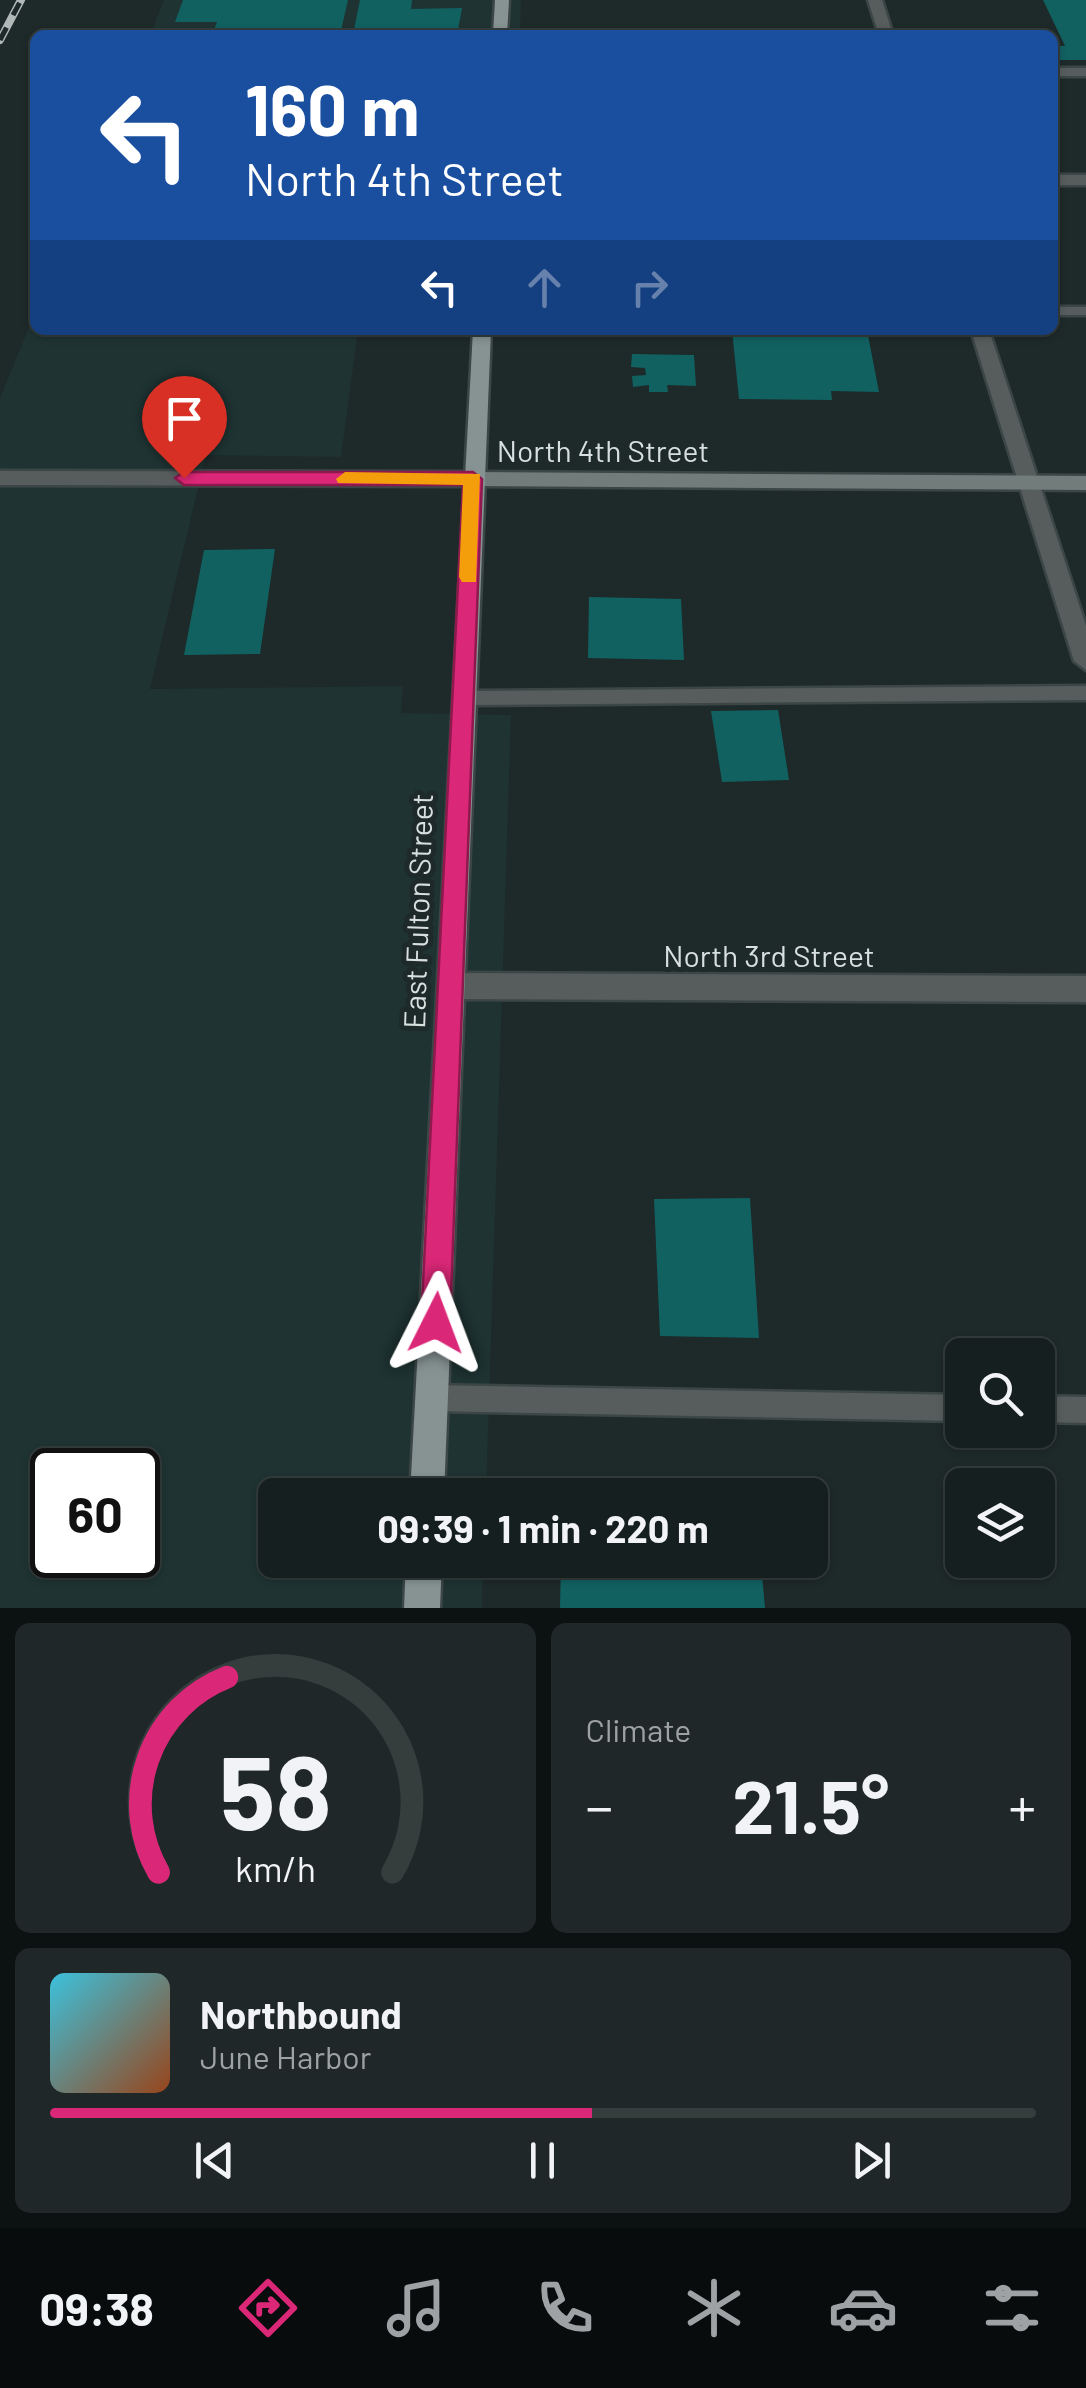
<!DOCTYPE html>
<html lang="en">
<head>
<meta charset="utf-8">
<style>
	body { margin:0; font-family:Barlow,sans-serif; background:#1f2728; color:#f1f3f6; height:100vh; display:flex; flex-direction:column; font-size:38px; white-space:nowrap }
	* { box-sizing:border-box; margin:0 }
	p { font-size:32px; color:#9ea2a4 }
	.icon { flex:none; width:55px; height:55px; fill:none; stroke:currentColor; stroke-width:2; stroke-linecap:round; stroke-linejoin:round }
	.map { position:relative; height:1608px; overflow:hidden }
	.panel { display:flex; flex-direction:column; gap:15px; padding:15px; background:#0c1111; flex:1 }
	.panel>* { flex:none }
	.hud { position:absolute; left:30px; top:30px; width:1028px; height:305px; border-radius:15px; box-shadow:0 2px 8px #0004,0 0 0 2px #353d3d; background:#1a4fa0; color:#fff; overflow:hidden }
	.controls { position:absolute; left:945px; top:1338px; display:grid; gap:20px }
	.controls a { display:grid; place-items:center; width:110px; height:110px; border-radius:15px; background:#161f1f; box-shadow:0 2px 8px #0004,0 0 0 2px #353d3d; font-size:50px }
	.speed { position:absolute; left:30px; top:1448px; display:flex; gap:20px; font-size:50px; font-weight:700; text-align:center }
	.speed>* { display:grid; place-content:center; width:130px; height:130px; border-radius:50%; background:#161f1f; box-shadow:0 2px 8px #0004,0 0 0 2px #353d3d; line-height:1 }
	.speed .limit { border:5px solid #111; border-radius:15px; background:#fff; color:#111 }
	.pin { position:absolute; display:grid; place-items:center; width:85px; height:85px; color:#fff; margin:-102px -42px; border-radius:50% 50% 50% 0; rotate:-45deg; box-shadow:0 0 10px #0007 }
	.pin .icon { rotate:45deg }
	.me { position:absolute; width:110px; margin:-55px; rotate:3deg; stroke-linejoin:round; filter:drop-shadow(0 0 8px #0008) }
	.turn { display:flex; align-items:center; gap:35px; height:210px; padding:0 50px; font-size:45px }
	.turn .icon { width:130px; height:130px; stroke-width:2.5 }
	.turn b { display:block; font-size:70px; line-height:85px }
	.lanes { display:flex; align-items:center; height:95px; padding:0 50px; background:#0003; justify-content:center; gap:50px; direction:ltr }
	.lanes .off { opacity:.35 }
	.big { font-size:75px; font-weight:700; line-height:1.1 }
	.panel .widget { flex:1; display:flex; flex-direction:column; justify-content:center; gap:15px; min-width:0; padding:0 35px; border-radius:15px; background:#1f2728 }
	.panel .dial { align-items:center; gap:0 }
	.dial svg { height:260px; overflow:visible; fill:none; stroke:#353d3d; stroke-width:7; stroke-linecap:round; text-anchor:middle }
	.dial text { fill:#f1f3f6; stroke:none }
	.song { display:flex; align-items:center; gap:30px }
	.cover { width:120px; height:120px; border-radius:15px; background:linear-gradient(135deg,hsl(190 70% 55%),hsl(20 70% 35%)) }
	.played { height:10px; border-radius:5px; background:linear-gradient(90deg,#db2777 55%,#353d3d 55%) }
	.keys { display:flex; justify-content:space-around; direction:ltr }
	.heat { display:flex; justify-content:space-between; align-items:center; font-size:55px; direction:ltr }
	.panel .tiles { flex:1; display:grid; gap:15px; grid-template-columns:1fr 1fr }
	.widget:last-child { grid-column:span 2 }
	.trip { position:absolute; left:258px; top:1478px; width:570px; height:100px; border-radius:15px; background:#161f1f; box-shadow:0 2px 8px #0004,0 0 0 2px #353d3d; font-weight:700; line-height:100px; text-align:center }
	.tab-bar { display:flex; height:160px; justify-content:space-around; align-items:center; background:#090c0c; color:#9ea2a4 }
	.tab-bar .icon { width:70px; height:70px }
	.tab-bar .selected { color:#db2777 }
	.tab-bar b { font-size:45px; color:#f1f3f6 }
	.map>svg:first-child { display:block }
	.built { fill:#1e3332; fill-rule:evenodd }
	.building { fill:#116161 }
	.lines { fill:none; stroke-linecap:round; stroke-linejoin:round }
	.lane-casing { stroke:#3c4646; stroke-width:5 }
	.street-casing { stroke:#3c4646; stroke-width:5 }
	.secondary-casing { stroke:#3c4646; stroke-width:5 }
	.primary-casing { stroke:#3c4646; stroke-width:5 }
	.lane { fill:#575d5d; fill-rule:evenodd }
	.street { fill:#575d5d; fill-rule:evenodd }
	.secondary { fill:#727c7b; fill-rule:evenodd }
	.primary { fill:#879393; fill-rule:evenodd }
	.rail-casing { stroke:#b0b8b8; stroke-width:8 }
	.rail { stroke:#1e2929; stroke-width:5; stroke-dasharray:14; stroke-linecap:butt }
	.route { fill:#db2777; stroke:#8e194d; stroke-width:2.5 }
	.slow { fill:#f59e0b }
	.labels { text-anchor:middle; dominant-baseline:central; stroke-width:10; stroke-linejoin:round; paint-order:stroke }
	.street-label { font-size:30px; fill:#d8dfdf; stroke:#1e2929 }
</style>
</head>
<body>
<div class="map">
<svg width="1086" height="1608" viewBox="0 0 1086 1608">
	<rect width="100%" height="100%" fill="#1e2929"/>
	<g class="built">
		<path d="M164,0h357l-1,35h-370z"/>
		<path d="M35,313v17h323l-17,127 -135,-2 -56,234 253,-3 -2,27 110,2 -25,780h-211v65h208l-1,48h-482v-1210zM52,1470h86v85h-86z"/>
	</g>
	<g class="building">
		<path d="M183,0h165l-8,35h-128l5,-13h-42z"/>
		<path d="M360,0h52l-1,9 51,-1 -5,27h-104z"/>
		<path d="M1043,0h43v60h-34v-14h13z"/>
		<path d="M732,330h135l12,62 -48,-1 1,9 -93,-1z"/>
		<path d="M632,354l62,1 2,31 -29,-1 1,7h-19v-7l-16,2 -1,-11 14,-1 -1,-7 -14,-1z"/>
		<path d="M275,549l-15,105 -76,1 20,-105z"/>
		<path d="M589,597l92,2 3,61 -96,-2z"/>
		<path d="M778,710l11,70 -67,2 -11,-71z"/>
		<path d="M750,1198l9,140 -99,-2 -6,-137z"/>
		<path d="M561,1561l200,2 4,45h-205z"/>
	</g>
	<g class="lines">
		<defs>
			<g id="lane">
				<rect x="1052" y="68" width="34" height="8"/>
				<rect x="1052" y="307" width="34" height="8"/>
				<path d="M1086,686v14l-622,5 -9,-7 9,-7z"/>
				<path d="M432,1385l530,10v26l-530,-10 -9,-4 -4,-9 4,-9z"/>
				<path d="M1038,1396l48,1v26l-48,-1z"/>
			</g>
			<g id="street">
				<path d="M868,0h14l11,35h-14z"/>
				<rect x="1052" y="175" width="34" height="10"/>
				<path d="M971,330h18l97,296v44l-12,-9z"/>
				<path d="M0,471l473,1 10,7 -10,7 -473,-1z"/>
				<path d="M452,973l634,3v26l-634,-3 -10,-4 -4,-9 4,-9z"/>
			</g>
			<path id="secondary" d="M473,472l613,4v14l-613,-4 -10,-7z"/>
			<g id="primary">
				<path d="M495,0h14l-2,35h-14z"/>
				<path d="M473,330h18l-47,1165h-34z"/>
				<path d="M406,1560h36l-2,48h-36z"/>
			</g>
		</defs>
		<use href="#lane" class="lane-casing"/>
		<use href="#street" class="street-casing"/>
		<use href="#secondary" class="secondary-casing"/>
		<use href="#primary" class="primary-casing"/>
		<use href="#lane" class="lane"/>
		<use href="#street" class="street"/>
		<use href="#secondary" class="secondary"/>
		<use href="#primary" class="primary"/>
		<defs>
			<path id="rail" d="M0,40l21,-40"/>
		</defs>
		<use href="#rail" class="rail-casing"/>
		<use href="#rail" class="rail"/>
	</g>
	<path class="route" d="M184,472h289l9,7 -32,844 -4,10 -10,5 -11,-5 -4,-10 42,-838h-279l-9,-7z"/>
	<path class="slow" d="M345,472l135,2 -4,108h-14l-3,-5 4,-92 -125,-2 -2,-4z"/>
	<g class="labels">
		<g class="street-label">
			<text x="603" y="450">North 4th Street</text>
			<text transform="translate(417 911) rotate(-88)">East Fulton Street</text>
			<text x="769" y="955">North 3rd Street</text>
		</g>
	</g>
</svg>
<div class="controls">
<a><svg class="icon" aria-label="search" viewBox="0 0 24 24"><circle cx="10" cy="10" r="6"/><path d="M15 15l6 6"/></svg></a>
<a><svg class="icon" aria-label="layers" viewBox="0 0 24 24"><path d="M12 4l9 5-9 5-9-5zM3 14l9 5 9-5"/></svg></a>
</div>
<div class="speed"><div class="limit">60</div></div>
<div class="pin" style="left:184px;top:478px;background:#d93025"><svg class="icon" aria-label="arrive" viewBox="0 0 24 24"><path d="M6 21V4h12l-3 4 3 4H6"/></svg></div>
<svg class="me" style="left:436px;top:1323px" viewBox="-20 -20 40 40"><path d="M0-17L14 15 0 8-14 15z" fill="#db2777" stroke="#fff" stroke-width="4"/></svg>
<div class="trip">09:39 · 1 min · 220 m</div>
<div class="hud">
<div class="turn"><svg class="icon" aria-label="left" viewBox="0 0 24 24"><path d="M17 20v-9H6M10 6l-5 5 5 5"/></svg><div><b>160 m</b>North 4th Street</div></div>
<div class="lanes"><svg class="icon" aria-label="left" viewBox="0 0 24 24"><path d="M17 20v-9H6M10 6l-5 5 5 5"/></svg><svg class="icon off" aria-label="ahead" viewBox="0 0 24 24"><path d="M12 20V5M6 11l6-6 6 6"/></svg><svg class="icon off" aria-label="right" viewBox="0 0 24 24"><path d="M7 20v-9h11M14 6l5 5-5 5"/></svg></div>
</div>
</div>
<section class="panel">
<div class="tiles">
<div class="widget dial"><svg viewBox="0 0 100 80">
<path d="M14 69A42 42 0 1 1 86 69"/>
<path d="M14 69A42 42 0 0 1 35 9" stroke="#db2777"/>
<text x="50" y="56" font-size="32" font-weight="700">58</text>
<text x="50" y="72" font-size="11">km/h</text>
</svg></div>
<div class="widget"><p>Climate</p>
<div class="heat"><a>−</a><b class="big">21.5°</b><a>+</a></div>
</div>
<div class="widget">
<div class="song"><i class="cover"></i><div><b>Northbound</b><p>June Harbor</p></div></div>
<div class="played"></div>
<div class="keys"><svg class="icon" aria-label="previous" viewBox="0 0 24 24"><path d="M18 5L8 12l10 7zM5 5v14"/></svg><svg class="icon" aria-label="pause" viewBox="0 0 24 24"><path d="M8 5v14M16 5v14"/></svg><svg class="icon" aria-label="next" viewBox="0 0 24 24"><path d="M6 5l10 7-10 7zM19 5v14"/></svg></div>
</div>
</div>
</section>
<nav class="tab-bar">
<b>09:38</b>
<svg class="icon selected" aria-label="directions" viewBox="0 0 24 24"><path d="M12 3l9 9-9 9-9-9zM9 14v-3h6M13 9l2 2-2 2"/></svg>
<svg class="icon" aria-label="music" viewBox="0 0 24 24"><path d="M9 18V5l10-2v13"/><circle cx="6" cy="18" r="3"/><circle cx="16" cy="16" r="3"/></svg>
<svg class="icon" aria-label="phone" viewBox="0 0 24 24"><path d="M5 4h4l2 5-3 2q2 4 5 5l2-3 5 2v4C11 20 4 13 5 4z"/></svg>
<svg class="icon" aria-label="climate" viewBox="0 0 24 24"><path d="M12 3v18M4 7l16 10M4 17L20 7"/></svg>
<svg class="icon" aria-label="car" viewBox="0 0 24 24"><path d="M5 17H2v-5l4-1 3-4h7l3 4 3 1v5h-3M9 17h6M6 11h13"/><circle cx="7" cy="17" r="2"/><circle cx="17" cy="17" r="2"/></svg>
<svg class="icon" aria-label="filters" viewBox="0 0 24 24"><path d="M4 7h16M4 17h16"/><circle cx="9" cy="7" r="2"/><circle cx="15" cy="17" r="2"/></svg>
</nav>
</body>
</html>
